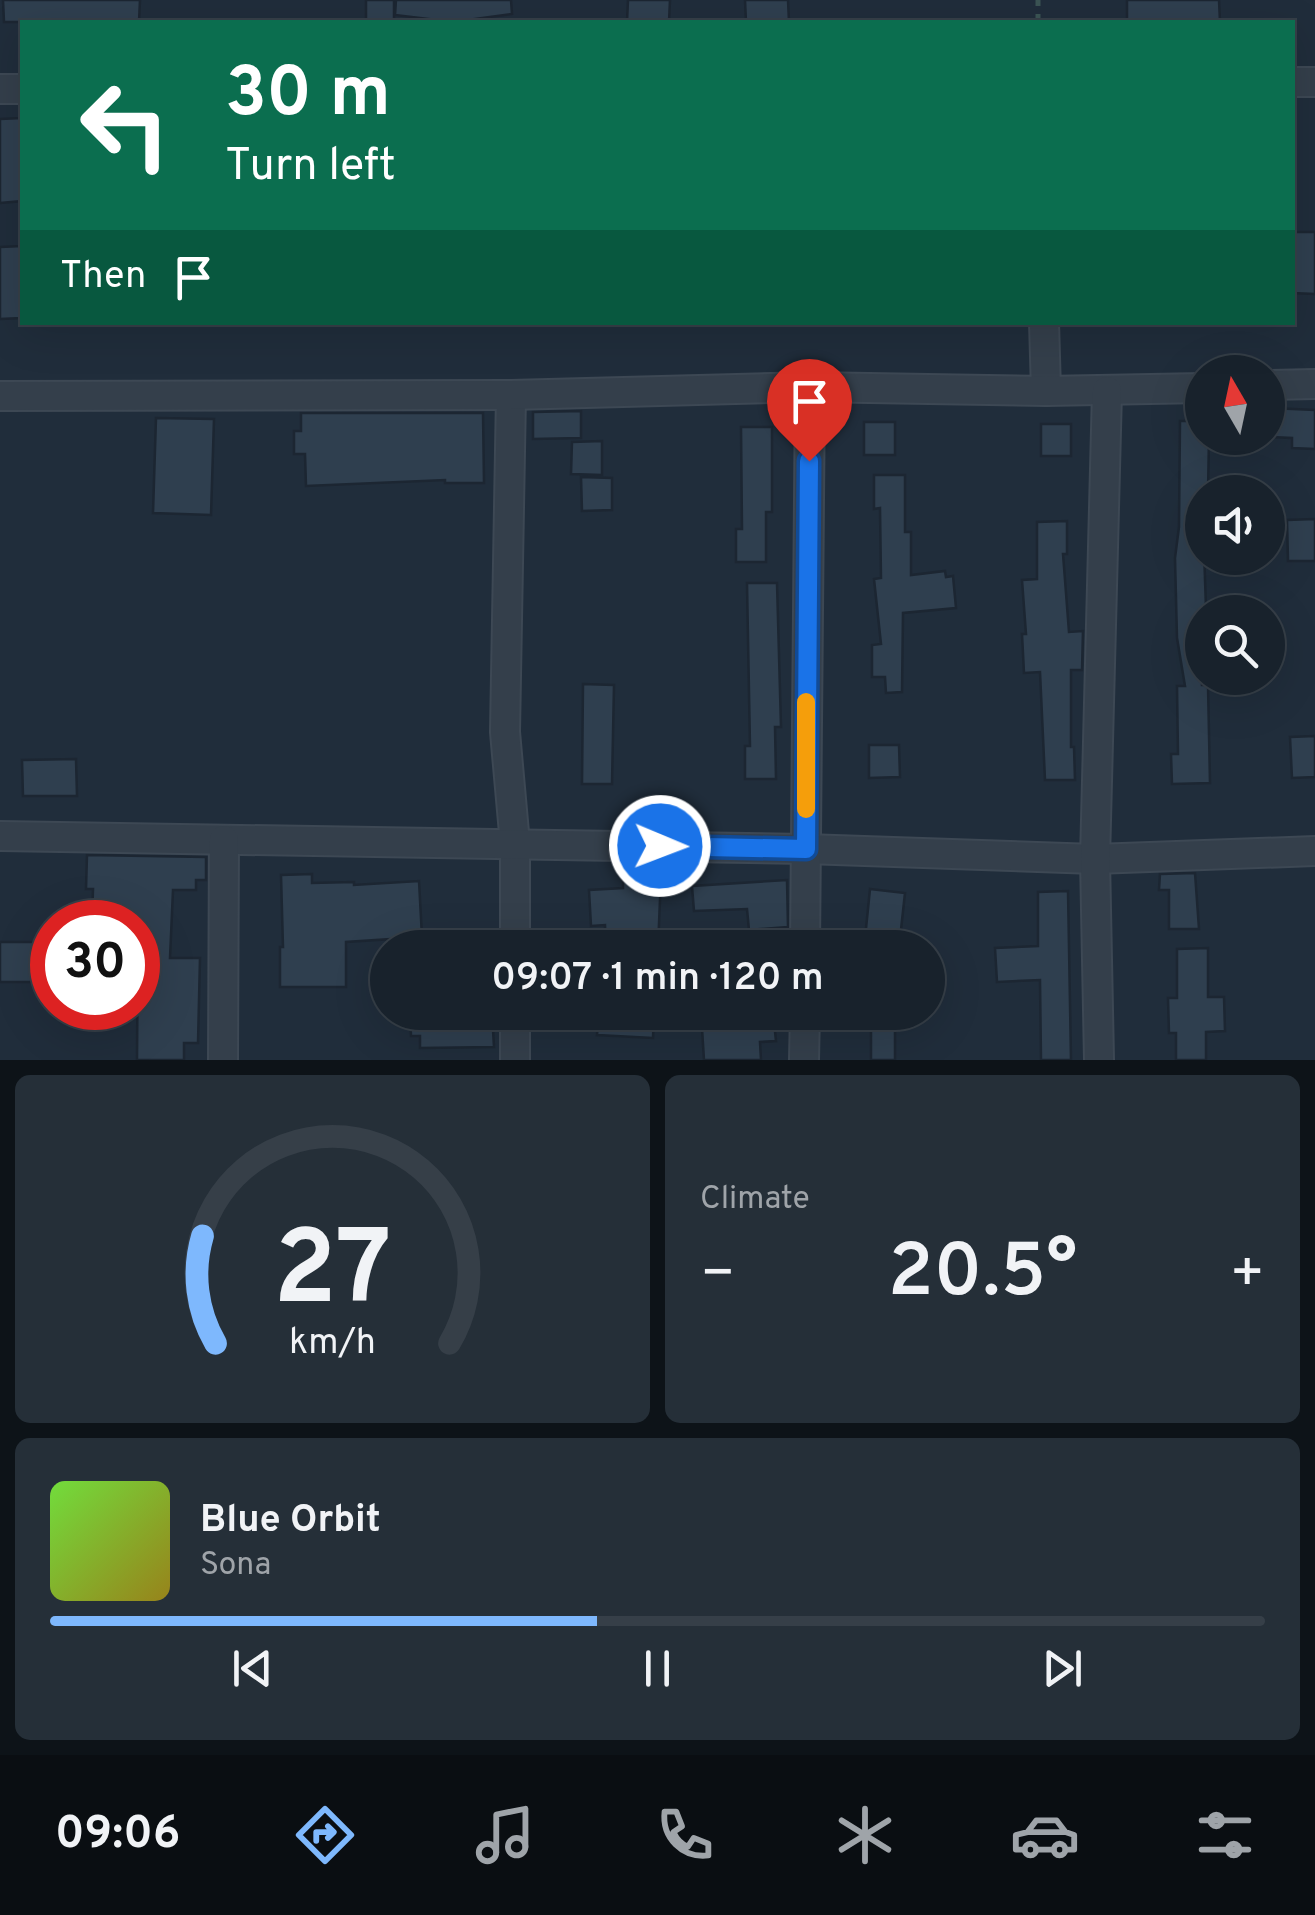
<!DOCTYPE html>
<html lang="en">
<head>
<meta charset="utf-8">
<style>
	body { margin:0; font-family:Overpass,sans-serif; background:#252f38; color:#f1f3f6; height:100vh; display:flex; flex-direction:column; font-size:38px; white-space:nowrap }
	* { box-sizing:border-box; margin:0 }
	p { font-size:32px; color:#9fa4a9 }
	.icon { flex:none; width:55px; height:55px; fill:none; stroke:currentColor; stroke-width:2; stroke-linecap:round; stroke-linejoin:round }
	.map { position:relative; height:1060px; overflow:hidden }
	.side { display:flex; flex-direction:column; gap:15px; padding:15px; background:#0d1318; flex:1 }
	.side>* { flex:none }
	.banner { position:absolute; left:20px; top:20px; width:1275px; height:305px; border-radius:0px; box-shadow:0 10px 40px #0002,0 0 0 2px #363f48; background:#0b6e4f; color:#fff; overflow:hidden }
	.needle { width:65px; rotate:351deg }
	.buttons { position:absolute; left:1185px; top:355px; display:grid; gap:20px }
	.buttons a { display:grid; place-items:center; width:100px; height:100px; border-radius:50%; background:#18222c; box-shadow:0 10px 40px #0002,0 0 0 2px #363f48; font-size:50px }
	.speed { position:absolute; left:30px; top:900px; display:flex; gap:20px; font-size:50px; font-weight:700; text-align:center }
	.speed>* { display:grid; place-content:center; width:130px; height:130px; border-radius:50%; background:#18222c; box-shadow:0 10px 40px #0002,0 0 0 2px #363f48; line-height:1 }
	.speed .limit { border:15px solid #d22; background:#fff; color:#111 }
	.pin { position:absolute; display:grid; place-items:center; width:85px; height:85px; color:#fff; margin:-102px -42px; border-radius:50% 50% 50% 0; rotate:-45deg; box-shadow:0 0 10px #0007 }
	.pin .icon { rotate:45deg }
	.me { position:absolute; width:110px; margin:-55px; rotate:91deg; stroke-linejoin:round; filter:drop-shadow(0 0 8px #0008) }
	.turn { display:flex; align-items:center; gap:35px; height:210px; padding:0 40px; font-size:45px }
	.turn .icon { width:130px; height:130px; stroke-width:2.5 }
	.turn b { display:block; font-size:70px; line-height:85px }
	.then { display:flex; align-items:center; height:95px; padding:0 40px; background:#0003; gap:20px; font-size:38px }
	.big { font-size:75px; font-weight:600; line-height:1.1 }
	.side .widget { flex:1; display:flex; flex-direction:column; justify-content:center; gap:15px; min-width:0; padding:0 35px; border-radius:15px; background:#252f38 }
	.side .dial { align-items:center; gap:0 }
	.dial svg { height:260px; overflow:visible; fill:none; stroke:#363f48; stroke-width:7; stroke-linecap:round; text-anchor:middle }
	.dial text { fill:#f1f3f6; stroke:none }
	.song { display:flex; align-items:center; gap:30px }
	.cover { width:120px; height:120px; border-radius:15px; background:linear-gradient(135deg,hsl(100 70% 55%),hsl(50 70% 35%)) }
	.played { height:10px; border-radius:5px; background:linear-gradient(90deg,#7eb8fd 45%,#363f48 45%) }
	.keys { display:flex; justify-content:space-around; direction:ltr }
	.heat { display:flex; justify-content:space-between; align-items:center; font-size:55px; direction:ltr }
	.side .tiles { flex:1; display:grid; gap:15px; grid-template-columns:1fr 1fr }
	.widget:last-child { grid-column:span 2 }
	.trip { position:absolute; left:370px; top:930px; width:575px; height:100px; border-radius:50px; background:#18222c; box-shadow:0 10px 40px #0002,0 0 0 2px #363f48; font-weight:600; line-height:100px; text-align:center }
	.dock { display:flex; height:160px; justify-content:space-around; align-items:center; background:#0a0e12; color:#9fa4a9 }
	.dock .icon { width:70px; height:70px }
	.dock .selected { color:#7eb8fd }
	.dock b { font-size:45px; color:#f1f3f6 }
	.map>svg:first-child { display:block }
	.building { fill:#2f3f4f; stroke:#1c2632; stroke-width:2.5 }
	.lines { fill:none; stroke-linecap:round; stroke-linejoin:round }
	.minor-casing { stroke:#3d4854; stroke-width:32 }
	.path { stroke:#3b5454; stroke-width:5; stroke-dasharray:8 8; stroke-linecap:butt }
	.minor { stroke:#343f4b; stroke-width:28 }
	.route-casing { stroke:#114b97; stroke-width:25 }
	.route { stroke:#1a73e8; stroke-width:18 }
	.slow { stroke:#f59e0b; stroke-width:18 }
</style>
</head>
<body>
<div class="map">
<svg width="1315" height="1060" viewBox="0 0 1315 1060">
	<rect width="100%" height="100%" fill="#202d3b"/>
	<g class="building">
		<path d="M3,0h137l-1,22h-135z"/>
		<rect x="366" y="0" width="28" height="22"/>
		<path d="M396,0h115l1,14 -59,8 -58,-7z"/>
		<path d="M628,0h42l-1,22h-42z"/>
		<path d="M745,0h43l1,22h-43z"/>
		<path d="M1127,0h92l1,22h-93z"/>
		<path d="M22,118v83l-22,2v-84z"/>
		<path d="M1292,232h23v62l-23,-1z"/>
		<path d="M22,246v72l-22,1v-72z"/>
		<path d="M1268,408l47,2v39l-23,-1v-10l-24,-1z"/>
		<path d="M581,411v27l-48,1v-27z"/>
		<path d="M301,413h182l1,70h-39v-3l-139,6 -1,-32h-11v-23h7z"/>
		<path d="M156,418l58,1 -3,96 -58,-2z"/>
		<path d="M1180,421h22v17h7l-1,54h-6l4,116 -4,1v76h6l2,98 -38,1 -1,-30h7l-1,-68h8l-8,-48 -2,-80 4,-31z"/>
		<rect x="864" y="422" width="31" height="33"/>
		<rect x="1041" y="424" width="30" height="32"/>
		<path d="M741,427h31v85h-6v50h-30v-33h6z"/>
		<path d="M602,441v34l-31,-1 1,-32z"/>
		<path d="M874,475h31v57h6v43l34,-4 1,6 7,-1 3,32 -53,5 -1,79 -16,1 -1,-16h-13v-32l9,-1 -7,-65 7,-1 -1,-70 -6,1z"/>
		<path d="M581,477l31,1v32l-30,1z"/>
		<path d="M1315,519v42h-27l-1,-41z"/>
		<path d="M1067,521v33h-4l6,78 14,-1 -1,39h-11v77h3l1,33h-30l-5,-108 -16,1 -2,-39h4l-4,-54 15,-1v-57z"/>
		<path d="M747,583h30l4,144h-6l1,52h-31v-33h5z"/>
		<path d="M583,684l31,1 -2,99h-30z"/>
		<path d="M1315,736v41l-23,1 -2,-41z"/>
		<path d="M869,745h30l1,32 -31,1z"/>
		<path d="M76,759l1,37h-54l-1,-36z"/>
		<path d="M87,855l119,2v23h-10v10h-23l-3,68h30l-2,85h-14v17h-47l1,-138h-46l1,-33h-7z"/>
		<path d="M1195,873l4,56h-30v-39h-10l1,-16z"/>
		<path d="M312,874v9l42,-1v3l65,-4 3,56 -76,5v45h-66v-40h3l-2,-72z"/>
		<path d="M661,875l-3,73h-52l-1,-23 -14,1 -2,-36 34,-2v-11z"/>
		<path d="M787,880l1,47 -39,3 -2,-21 -53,2 -2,-25z"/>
		<path d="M870,889l35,4 -6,55h-35z"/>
		<path d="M1068,891l3,169h-30l-1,-80 -43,2 -2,-34 43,-2v-54z"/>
		<rect x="0" y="942" width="44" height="40"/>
		<path d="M1208,948v49h16l1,34 -19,1v28h-30v-27h-7l-1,-35h9v-49z"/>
		<path d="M410,1012h82l2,35 -74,1v-12h-9z"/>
		<path d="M599,1012h55l-1,26 -56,-3z"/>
		<path d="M701,1012h72l3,29 -16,1 1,18h-57z"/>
		<rect x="871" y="1012" width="24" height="48"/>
	</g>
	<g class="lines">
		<defs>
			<g id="minor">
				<path d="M1292,82h23"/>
				<path d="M0,89h22"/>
				<path d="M1044,322l2,69"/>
				<path d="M1268,385l47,-1"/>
				<path d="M511,395l-6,337 10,112v104"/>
				<path d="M0,396l511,-1 299,-8 236,4 156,-3"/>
				<path d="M0,836l806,13 289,10 220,-8"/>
				<path d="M805,948l5,-561"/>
				<path d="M515,1012v48"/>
				<path d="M223,1060l1,-220"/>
				<path d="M804,1060l1,-48"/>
				<path d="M1099,1060l-4,-201 12,-468"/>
			</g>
		</defs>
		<use href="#minor" class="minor-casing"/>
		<path class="path" d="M1038,22v-22"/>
		<use href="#minor" class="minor"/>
	</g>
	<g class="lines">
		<defs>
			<path id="route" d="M660,846l146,3 3,-388"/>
		</defs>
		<use href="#route" class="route-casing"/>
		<use href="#route" class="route"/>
		<path class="slow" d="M806,702v107"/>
	</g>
</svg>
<div class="buttons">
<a><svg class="needle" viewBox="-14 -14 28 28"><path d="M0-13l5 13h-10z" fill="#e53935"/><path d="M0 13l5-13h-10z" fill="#9fa4a9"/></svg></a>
<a><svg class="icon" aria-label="sound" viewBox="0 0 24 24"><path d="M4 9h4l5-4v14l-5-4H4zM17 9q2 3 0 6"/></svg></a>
<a><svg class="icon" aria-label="search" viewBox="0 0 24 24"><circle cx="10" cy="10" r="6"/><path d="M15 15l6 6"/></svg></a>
</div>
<div class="speed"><div class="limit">30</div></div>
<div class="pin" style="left:809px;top:461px;background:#d93025"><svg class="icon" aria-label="arrive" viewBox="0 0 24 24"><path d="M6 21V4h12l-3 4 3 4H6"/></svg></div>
<svg class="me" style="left:660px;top:846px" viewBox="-20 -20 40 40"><circle r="17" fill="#1a73e8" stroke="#fff" stroke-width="3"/><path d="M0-11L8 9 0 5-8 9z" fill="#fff"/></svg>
<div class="trip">09:07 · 1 min · 120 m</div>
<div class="banner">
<div class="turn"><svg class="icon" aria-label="left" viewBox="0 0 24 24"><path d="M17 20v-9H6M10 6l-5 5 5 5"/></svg><div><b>30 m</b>Turn left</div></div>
<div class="then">Then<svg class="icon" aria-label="arrive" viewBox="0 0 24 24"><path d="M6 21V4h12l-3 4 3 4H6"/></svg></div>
</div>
</div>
<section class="side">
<div class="tiles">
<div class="widget dial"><svg viewBox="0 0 100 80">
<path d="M14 69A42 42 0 1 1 86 69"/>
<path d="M14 69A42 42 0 0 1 10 36" stroke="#7eb8fd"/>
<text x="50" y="56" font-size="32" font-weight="700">27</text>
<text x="50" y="72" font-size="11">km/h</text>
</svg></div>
<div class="widget"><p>Climate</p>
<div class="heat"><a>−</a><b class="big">20.5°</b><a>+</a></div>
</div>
<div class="widget">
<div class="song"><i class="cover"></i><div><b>Blue Orbit</b><p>Sona</p></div></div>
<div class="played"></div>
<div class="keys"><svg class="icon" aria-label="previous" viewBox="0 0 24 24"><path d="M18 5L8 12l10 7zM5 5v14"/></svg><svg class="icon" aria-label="pause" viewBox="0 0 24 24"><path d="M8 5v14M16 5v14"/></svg><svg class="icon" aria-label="next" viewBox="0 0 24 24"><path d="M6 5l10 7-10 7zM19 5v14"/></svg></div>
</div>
</div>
</section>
<nav class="dock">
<b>09:06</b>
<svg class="icon selected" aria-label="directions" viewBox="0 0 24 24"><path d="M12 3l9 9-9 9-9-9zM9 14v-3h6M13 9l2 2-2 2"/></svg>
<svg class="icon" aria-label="music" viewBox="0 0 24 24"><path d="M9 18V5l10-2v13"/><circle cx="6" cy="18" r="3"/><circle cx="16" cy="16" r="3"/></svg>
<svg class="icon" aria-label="phone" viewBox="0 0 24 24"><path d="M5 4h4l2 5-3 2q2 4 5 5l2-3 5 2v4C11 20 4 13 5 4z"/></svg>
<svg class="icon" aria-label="climate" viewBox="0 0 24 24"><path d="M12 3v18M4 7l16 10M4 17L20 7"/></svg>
<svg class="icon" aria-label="car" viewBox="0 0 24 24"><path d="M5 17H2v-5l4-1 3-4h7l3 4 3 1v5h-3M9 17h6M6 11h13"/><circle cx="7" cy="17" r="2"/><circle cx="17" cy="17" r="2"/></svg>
<svg class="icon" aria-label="filters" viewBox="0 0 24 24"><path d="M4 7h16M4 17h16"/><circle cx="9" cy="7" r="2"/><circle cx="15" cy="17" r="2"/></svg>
</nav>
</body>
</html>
